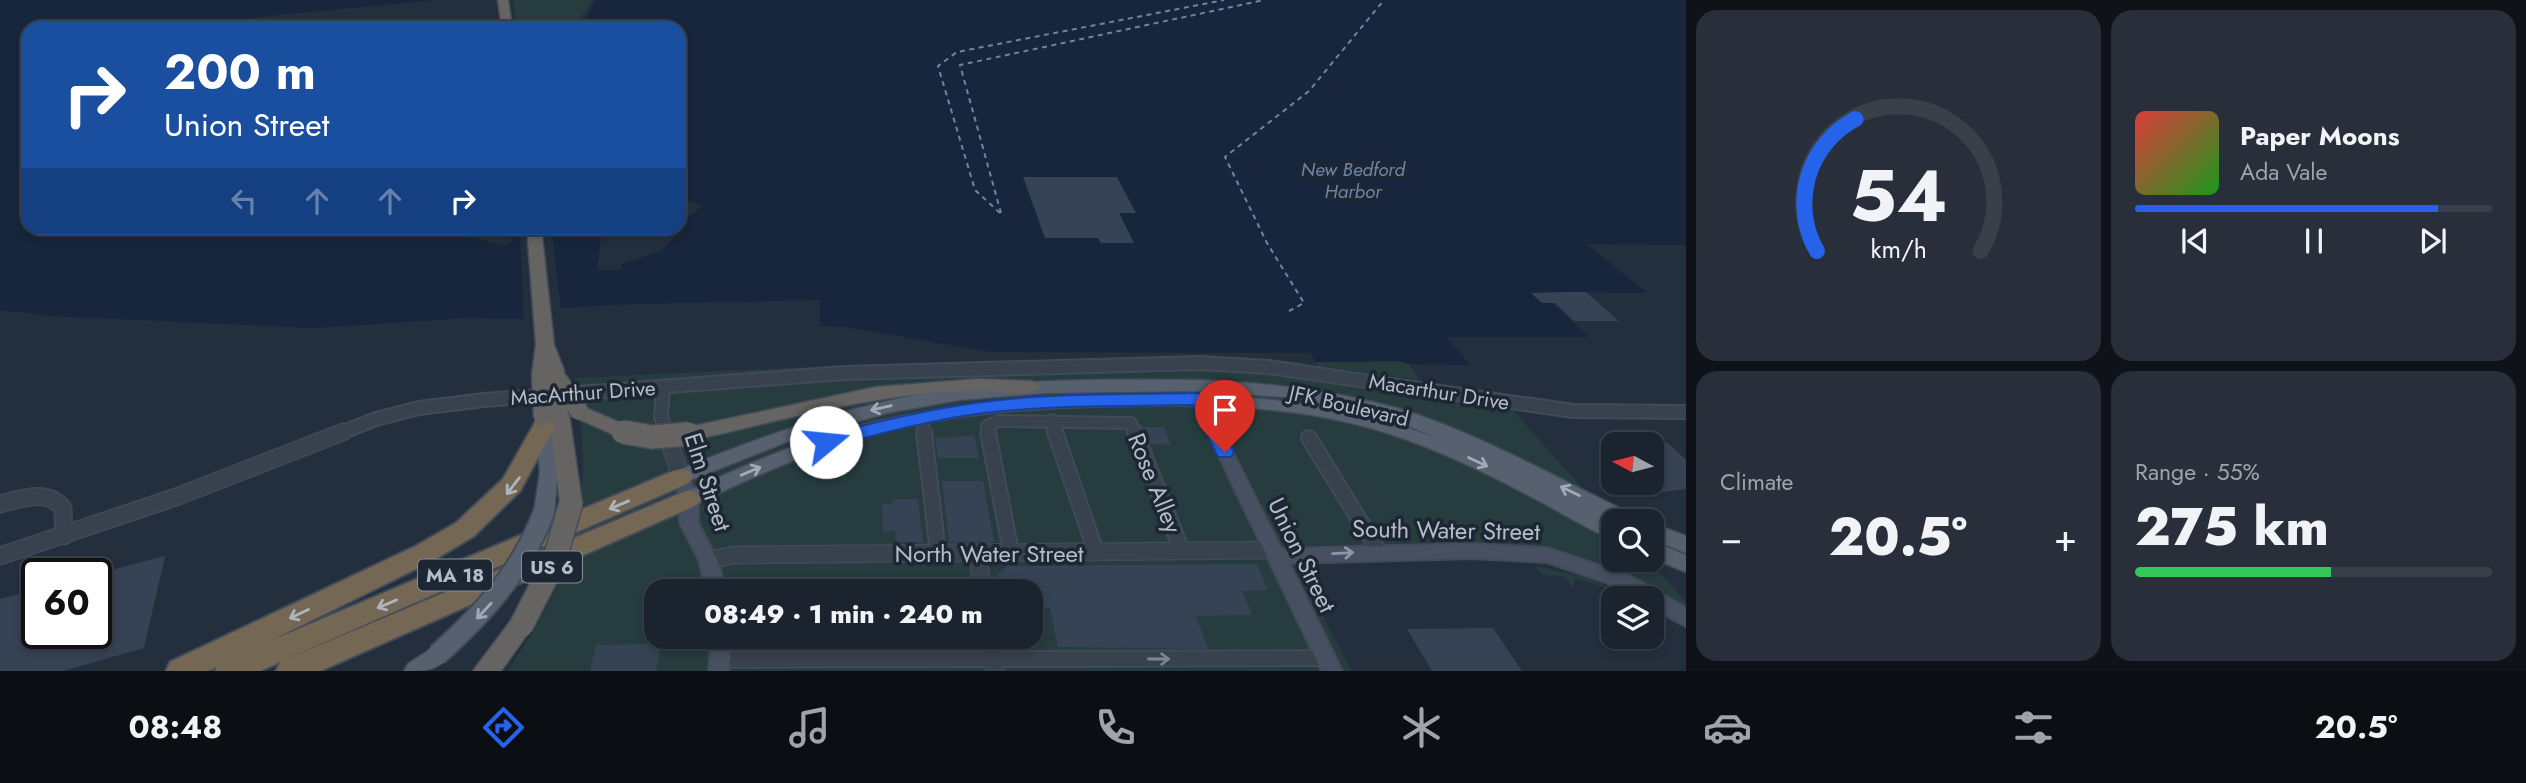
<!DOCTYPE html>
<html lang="en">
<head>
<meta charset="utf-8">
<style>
	body { margin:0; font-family:Jost,sans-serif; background:#282f3a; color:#f1f3f6; height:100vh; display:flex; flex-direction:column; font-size:26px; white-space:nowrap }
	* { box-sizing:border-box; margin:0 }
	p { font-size:23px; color:#a0a4aa }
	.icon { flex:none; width:38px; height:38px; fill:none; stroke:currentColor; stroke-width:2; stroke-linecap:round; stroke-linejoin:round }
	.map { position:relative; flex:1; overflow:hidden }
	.sheet { display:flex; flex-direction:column; gap:10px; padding:10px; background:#0f1319; width:840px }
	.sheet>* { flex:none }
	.top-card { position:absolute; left:21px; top:21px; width:665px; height:214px; border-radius:21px; box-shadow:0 4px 10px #0003,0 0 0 2px #39404a; background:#1a4fa0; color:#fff; overflow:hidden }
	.needle { width:46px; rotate:277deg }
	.controls { position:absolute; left:1601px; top:432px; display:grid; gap:14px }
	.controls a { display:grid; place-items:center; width:63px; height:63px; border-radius:14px; background:#1b232e; box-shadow:0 4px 10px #0003,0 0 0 2px #39404a; font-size:35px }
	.speed { position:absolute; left:21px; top:558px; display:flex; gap:14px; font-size:35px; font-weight:700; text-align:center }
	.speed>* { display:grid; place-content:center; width:91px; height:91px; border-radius:50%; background:#1b232e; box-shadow:0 4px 10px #0003,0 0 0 2px #39404a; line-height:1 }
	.speed .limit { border:4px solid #111; border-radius:10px; background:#fff; color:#111 }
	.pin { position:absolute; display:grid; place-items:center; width:60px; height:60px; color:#fff; margin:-72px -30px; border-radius:50% 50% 50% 0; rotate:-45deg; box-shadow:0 0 7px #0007 }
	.pin .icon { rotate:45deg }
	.me { position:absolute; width:77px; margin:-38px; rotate:73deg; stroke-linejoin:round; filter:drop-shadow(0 0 5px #0008) }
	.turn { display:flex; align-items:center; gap:24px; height:147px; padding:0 28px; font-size:32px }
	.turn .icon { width:91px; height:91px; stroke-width:2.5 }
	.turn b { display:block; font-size:49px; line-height:60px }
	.lanes { display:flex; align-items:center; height:66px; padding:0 28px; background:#0003; justify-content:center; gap:35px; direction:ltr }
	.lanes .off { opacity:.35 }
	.big { font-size:52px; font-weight:800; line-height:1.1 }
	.sheet .tile { flex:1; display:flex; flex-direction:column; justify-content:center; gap:10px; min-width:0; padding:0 24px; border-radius:21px; background:#282f3a }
	.sheet .dial { align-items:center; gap:0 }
	.dial svg { height:182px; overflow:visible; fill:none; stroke:#39404a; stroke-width:7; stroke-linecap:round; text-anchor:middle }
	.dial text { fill:#f1f3f6; stroke:none }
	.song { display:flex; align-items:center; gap:21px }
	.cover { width:84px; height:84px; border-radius:10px; background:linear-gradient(135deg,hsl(0 70% 55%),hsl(120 70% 35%)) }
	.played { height:7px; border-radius:4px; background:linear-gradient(90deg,#2563eb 85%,#39404a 85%) }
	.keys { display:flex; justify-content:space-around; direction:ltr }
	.heat { display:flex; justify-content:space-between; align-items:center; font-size:38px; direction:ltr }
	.charge { height:10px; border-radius:5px; background:linear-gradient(90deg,#34c759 55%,#39404a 0) }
	.sheet .tiles { flex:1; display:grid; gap:10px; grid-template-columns:repeat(2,1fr) }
	.trip { position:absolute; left:644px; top:579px; width:399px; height:70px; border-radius:21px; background:#1b232e; box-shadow:0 4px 10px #0003,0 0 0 2px #39404a; font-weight:800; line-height:70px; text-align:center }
	.dock { display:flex; height:112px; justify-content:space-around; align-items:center; background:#0b0e12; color:#a0a4aa }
	.dock .icon { width:49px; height:49px }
	.dock .current { color:#2563eb }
	.dock b { font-size:32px; color:#f1f3f6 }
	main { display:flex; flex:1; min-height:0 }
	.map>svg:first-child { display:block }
	.green { fill:#263c3f; fill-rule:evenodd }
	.water { fill:#17263c }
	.pier { fill:#242f3e }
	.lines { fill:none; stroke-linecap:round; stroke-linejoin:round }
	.ferry { stroke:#6d86a8; stroke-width:2; stroke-dasharray:5 4.5; stroke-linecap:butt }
	.building { fill:#364354 }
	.minor-far1-casing { stroke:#414a57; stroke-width:14 }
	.minor-casing { stroke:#414a57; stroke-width:18 }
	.tertiary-far1-casing { stroke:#414a57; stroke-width:16 }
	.tertiary-casing { stroke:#414a57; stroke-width:19 }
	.secondary-casing { stroke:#414a57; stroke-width:4 }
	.primary-casing { stroke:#414a57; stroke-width:3 }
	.trunk-casing { stroke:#434c59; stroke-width:3 }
	.motorway-casing { stroke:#434c59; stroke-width:4 }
	.minor-far1 { stroke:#38414e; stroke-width:10 }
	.minor { stroke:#38414e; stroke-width:14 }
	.tertiary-far1 { stroke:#38414e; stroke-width:12 }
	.tertiary { stroke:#38414e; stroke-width:16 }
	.secondary { fill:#465061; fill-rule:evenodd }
	.primary { fill:#56606e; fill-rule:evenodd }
	.trunk { fill:#656462; fill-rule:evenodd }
	.motorway { fill:#746855; fill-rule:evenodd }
	.primary-bridge-casing { stroke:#414a57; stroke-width:24; stroke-linecap:butt }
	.trunk-bridge-far1-casing { stroke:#434c59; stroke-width:21; stroke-linecap:butt }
	.trunk-bridge-casing { stroke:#434c59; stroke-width:26; stroke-linecap:butt }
	.primary-bridge { stroke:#56606e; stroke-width:20 }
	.trunk-bridge-far1 { stroke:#656462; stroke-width:18 }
	.trunk-bridge { stroke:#656462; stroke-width:23 }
	.oneway { stroke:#a1aab7 }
	.oneway2 { stroke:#aeb4bd }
	.oneway3 { stroke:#8e96a5 }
	.oneway4 { stroke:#7c8592 }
	.route { fill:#2563eb; stroke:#184099; stroke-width:2 }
	.labels { text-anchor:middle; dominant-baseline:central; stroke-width:7; stroke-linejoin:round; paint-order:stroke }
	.far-water-label { font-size:19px; font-style:italic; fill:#6d86a8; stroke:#1d2633 }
	.shield { fill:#1d2633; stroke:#878f9c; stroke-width:2 }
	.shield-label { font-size:19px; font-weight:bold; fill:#b4bcc9 }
	.street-label { font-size:21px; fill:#b4bcc9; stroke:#1d2633 }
	.near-street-label { font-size:24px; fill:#b4bcc9; stroke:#1d2633 }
</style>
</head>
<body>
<main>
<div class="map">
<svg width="1686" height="671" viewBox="0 0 1686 671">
	<rect width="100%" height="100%" fill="#242f3e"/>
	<g class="green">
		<path d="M513,0h79c-13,32 -45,28 -74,28z"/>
		<path d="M1242,357l56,5 57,14 145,20 113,126 1,38h34l38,42v13l-48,-35 -37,-17 -48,-14 -48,-4 -219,1 66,125h-845c69,-97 90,-176 67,-293l277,-13zM656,592h375v45h-375z"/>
		<path d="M1399,361l10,3 11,16 -103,-14 -1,-4z"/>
		<path d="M1535,566l49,11 50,21h-19l-2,-8 -38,-12 -1,11 -9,-12 -22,-2z"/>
	</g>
	<path class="water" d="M0,0h436l-179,17 -29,11h-200v200h465l39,11 70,-8 -5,39h24l1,-6 39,-13 27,-29v-5l14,-11 -23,-8v-170h-116l23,-10 9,-18h1091v245l-99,-1 60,49 -106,-1 48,45h-143l25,28 -62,-1 -10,-3 -83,1 -6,-9 -320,-1 -144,-25 -26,-1v-26l-188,4 -71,4 -37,11 -59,-1 -151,10 -264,-12 -50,-6z"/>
	<g class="pier">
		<path d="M435,228h38l42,11 -10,7z"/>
		<path d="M552,233l9,79 -37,11 -4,-88z"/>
	</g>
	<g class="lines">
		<g class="ferry">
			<path d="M1000,213l-25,-23 -37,-124 19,-14 267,-52"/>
			<path d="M1001,213l-41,-148 304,-65"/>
			<path d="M1289,311l15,-8 -37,-60 -42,-86 84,-66 75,-91"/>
		</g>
	</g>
	<g class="building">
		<path d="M1023,177h94l19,36h-17l15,30h-33l-3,-5h-53z"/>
		<path d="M1568,292h18l33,29h-45l-19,-18h-13l-11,-10z"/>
		<path d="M1143,427h21l7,18 -21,-1z"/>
		<path d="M974,436l5,22h-41l-3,-20z"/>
		<path d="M1647,443h21l18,17v29l-30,4 -4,-4v-31h10l-10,-14z"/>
		<path d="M942,481h41l11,61h-45z"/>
		<path d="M892,499h26l5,43h-27l-1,-11 -12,1 -1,-28h11z"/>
		<path d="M165,556l-21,92 -81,23h-63v-72l37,-10v45h59v-60z"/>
		<path d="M1257,564l11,26 -26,1 10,24 -56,1 12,33 -150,-2 -8,-39h-19v-16h-34l-2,-15 12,-11z"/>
		<path d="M1493,628l29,43h-90l-25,-42z"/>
		<path d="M661,644l-5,27h-66l6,-26z"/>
	</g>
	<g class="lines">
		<defs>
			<g id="minor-far1">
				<path d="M1051,420l5,14"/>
				<path d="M923,427l1,7"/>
				<path d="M988,434l-1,-8 11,-5 133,2 4,11"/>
			</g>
			<g id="minor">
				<path d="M924,432l14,121"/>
				<path d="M988,432l23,120"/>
				<path d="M1055,432l41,120"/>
				<path d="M1135,432l47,119"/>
				<path d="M1309,438l70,114"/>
				<path d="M720,660l606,-2"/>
			</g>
			<g id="tertiary-far1">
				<path d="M663,387l-2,30 6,17"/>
				<path d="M338,434l38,-15 43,-11 65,-8 361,-27 355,-10 68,4 305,44 113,1"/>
			</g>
			<g id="tertiary">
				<path d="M666,432l15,45"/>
				<path d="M0,504c21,-5 47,-16 63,4l1,28"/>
				<path d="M977,553l6,39"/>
				<path d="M0,556l176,-59 167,-65"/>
				<path d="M708,560l26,-5 538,-5"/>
				<path d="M990,637l5,34"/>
			</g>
			<g id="secondary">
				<path d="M1192,380l7,5 82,164 191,-5 75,4 81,27 58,33v18l-34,-18v-10h-16l-22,-13 -67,-23 -75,-4 -183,5 53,108h-20l-137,-286z"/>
				<path d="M681,471l6,2 11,26v24l19,37 9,32h-19l-8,-32 -19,-37v-24l-7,-22 2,-4z"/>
				<path d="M712,637h20l-3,34h-20z"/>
			</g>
			<g id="primary">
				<path d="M1200,380c68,3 134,10 200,29 83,26 160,71 238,108l3,5h-27v17c-25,-8 -48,-24 -71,-36 -49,-26 -98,-51 -150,-68 -90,-30 -184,-31 -278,-29 -88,2 -178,8 -262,34 -55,16 -106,40 -157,64l-7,2 -7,-2 -3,-5 3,-5c55,-25 110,-50 168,-66 81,-22 163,-29 247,-32 139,-5 255,2 384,60l-92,-38 -91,-20 -98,-7 -154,2 -87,7 -72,13 -98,28 -108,43 -7,-2 -2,-5 2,-5c92,-38 187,-71 286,-84 79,-10 160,-8 240,-8z"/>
				<path d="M544,420l6,2 3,4 5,46 -4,40 -3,5 -7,2 -7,-2 -3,-5 6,-40 -5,-46 3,-4z"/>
				<path d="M1652,523l34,13v17l-34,-14z"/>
				<path d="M1652,541l34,14v17l-34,-14z"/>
				<path d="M437,645l8,3 3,7c-9,16 -25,16 -44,16l4,-7z"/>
			</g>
			<g id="trunk">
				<path d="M498,0h10l4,28h-10z"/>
				<path d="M527,228h14l13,117 -9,5 -9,-5z"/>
				<path d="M977,379l55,2 9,6c-7,11 -48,4 -61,4 -99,0 -196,29 -291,50l-7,-2 -3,-5 3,-5 7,-2 187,-40z"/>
				<path d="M579,405l51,22 3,5 -3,5 -7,2 -51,-23 -3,-5 3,-5z"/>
				<path d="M559,407l7,2 3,5 13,89 -3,6 -8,2 -8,-2 -3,-6 -11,-89 3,-5z"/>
				<path d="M521,615l9,4 3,7 -32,45h-28l39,-52z"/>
			</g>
			<path id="motorway" d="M544,419l8,2 3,5 -35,65 -46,45 -40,24 -162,80 401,-169 8,-2 8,2 4,6 -4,6 -405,177 397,-167 8,-3 8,3 4,6 -4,6 -377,166h-44l4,-9 -20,9h-45l2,-4 -9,4h-42l4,-9 246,-116 40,-23 47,-44 33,-58z"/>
		</defs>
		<use href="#minor-far1" class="minor-far1-casing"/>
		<use href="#minor" class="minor-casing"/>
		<use href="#tertiary-far1" class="tertiary-far1-casing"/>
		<use href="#tertiary" class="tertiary-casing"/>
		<use href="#secondary" class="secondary-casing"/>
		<use href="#primary" class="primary-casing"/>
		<use href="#trunk" class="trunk-casing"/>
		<use href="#motorway" class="motorway-casing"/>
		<use href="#minor-far1" class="minor-far1"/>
		<use href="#minor" class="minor"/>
		<use href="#tertiary-far1" class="tertiary-far1"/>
		<use href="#tertiary" class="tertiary"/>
		<use href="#secondary" class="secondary"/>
		<use href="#primary" class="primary"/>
		<use href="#trunk" class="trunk"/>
		<use href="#motorway" class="motorway"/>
		<defs>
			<path id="primary-bridge" d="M437,655c46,-41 85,-84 107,-143"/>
			<g id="trunk-bridge-far1">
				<path d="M546,349l9,23 4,42"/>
				<path d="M558,380l21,31"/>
				<path d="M543,417l-2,-42 4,-30"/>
				<path d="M623,432l10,2"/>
			</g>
			<g id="trunk-bridge">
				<path d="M623,432l29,5 37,-3"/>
				<path d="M521,626l33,-64 17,-59"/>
			</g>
		</defs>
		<use href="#primary-bridge" class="primary-bridge-casing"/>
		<use href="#trunk-bridge-far1" class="trunk-bridge-far1-casing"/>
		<use href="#trunk-bridge" class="trunk-bridge-casing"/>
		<use href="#primary-bridge" class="primary-bridge"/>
		<use href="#trunk-bridge-far1" class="trunk-bridge-far1"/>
		<use href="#trunk-bridge" class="trunk-bridge"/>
	</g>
	<defs><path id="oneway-shaft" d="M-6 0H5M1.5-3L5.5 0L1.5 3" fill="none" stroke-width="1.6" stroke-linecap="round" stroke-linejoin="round" transform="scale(1.75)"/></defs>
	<g class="oneway">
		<use href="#oneway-shaft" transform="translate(881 408) rotate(167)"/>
		<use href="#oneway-shaft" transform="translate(1478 462) rotate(25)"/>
		<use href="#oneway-shaft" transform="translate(751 471) rotate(-23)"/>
		<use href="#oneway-shaft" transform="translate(1570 491) rotate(-154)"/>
		<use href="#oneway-shaft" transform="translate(484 611) rotate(133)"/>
	</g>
	<g class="oneway2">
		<use href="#oneway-shaft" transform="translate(513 486) rotate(127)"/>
		<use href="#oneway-shaft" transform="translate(619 505) rotate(157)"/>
		<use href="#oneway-shaft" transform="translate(387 604) rotate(157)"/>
		<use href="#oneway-shaft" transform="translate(299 614) rotate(154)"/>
	</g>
	<use class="oneway3" href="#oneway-shaft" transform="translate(1343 553) rotate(-3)"/>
	<use class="oneway4" href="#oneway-shaft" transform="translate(1159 659)"/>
	<path class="route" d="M1199,393l8,6 27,53 -3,5h-13l-25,-52c-70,1 -140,0 -209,8 -54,7 -106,21 -158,35l-9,-6 3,-5c54,-15 108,-28 163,-35 71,-9 144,-8 216,-9z"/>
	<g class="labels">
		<g class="far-water-label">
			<text x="1353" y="169">New Bedford<tspan x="1353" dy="22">Harbor</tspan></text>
		</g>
		<g class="shield">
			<rect x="522" y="551.5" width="60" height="31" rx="5"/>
			<rect x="418" y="559.5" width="74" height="31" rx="5"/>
		</g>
		<g class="shield-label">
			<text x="552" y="567">US 6</text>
			<text x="455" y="575">MA 18</text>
		</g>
		<g class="street-label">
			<text transform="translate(1439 392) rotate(9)">Macarthur Drive</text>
			<text transform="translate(583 393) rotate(-4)">MacArthur Drive</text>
			<text transform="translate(1349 406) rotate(13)">JFK Boulevard</text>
		</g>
		<g class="near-street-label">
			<text transform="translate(708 482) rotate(72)">Elm Street</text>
			<text transform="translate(1155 483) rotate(68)">Rose Alley</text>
			<text transform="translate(1446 530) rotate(1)">South Water Street</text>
			<text x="989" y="553">North Water Street</text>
			<text transform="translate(1302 555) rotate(64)">Union Street</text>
		</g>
	</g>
</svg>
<div class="controls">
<a><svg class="needle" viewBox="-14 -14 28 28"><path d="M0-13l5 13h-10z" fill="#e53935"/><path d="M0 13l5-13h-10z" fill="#a0a4aa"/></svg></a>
<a><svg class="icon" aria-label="search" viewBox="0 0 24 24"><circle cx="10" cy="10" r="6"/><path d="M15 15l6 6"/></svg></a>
<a><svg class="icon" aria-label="layers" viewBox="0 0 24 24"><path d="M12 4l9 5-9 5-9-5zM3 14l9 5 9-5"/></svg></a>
</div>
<div class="speed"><div class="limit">60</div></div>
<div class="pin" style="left:1225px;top:452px;background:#d93025"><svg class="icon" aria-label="arrive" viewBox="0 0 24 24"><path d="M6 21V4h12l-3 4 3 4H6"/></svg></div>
<svg class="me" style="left:826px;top:442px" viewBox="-20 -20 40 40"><circle r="19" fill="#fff"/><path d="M0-13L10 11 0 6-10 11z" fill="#2563eb"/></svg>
<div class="trip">08:49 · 1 min · 240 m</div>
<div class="top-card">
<div class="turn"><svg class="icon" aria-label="right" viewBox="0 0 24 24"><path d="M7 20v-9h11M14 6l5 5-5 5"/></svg><div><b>200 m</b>Union Street</div></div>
<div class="lanes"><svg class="icon off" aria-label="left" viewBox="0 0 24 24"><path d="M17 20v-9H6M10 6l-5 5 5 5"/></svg><svg class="icon off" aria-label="ahead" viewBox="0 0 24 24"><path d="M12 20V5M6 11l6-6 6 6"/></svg><svg class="icon off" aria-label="ahead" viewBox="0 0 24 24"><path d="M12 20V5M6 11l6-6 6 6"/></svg><svg class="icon" aria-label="right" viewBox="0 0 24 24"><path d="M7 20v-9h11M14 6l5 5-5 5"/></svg></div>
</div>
</div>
<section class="sheet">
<div class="tiles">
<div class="tile dial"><svg viewBox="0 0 100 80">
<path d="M14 69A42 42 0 1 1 86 69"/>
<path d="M14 69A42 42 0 0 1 31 11" stroke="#2563eb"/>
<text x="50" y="56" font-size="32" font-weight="700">54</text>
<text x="50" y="72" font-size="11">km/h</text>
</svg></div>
<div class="tile">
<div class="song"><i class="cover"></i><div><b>Paper Moons</b><p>Ada Vale</p></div></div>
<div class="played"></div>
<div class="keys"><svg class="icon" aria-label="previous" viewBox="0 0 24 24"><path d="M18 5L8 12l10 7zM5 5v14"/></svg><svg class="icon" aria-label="pause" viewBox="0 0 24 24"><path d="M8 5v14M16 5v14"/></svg><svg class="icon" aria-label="next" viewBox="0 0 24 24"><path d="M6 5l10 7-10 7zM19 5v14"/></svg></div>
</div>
<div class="tile"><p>Climate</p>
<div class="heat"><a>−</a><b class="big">20.5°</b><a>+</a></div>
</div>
<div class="tile"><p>Range · 55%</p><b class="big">275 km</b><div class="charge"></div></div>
</div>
</section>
</main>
<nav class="dock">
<b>08:48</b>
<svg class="icon current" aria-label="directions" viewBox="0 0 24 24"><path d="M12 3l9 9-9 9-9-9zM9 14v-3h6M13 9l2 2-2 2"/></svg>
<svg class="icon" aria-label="music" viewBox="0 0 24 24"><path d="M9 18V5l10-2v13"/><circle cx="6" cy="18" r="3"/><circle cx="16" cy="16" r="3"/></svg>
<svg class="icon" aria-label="phone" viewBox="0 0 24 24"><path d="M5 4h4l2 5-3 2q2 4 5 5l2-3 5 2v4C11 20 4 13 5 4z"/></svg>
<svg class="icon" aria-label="climate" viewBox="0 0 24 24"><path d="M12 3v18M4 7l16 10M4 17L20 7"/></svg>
<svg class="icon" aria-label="car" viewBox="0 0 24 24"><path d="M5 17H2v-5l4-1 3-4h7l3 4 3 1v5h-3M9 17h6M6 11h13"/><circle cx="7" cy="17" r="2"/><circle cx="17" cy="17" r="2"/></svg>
<svg class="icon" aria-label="filters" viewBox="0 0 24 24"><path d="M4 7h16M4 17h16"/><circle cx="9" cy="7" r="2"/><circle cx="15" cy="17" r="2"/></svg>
<b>20.5°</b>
</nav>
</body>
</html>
